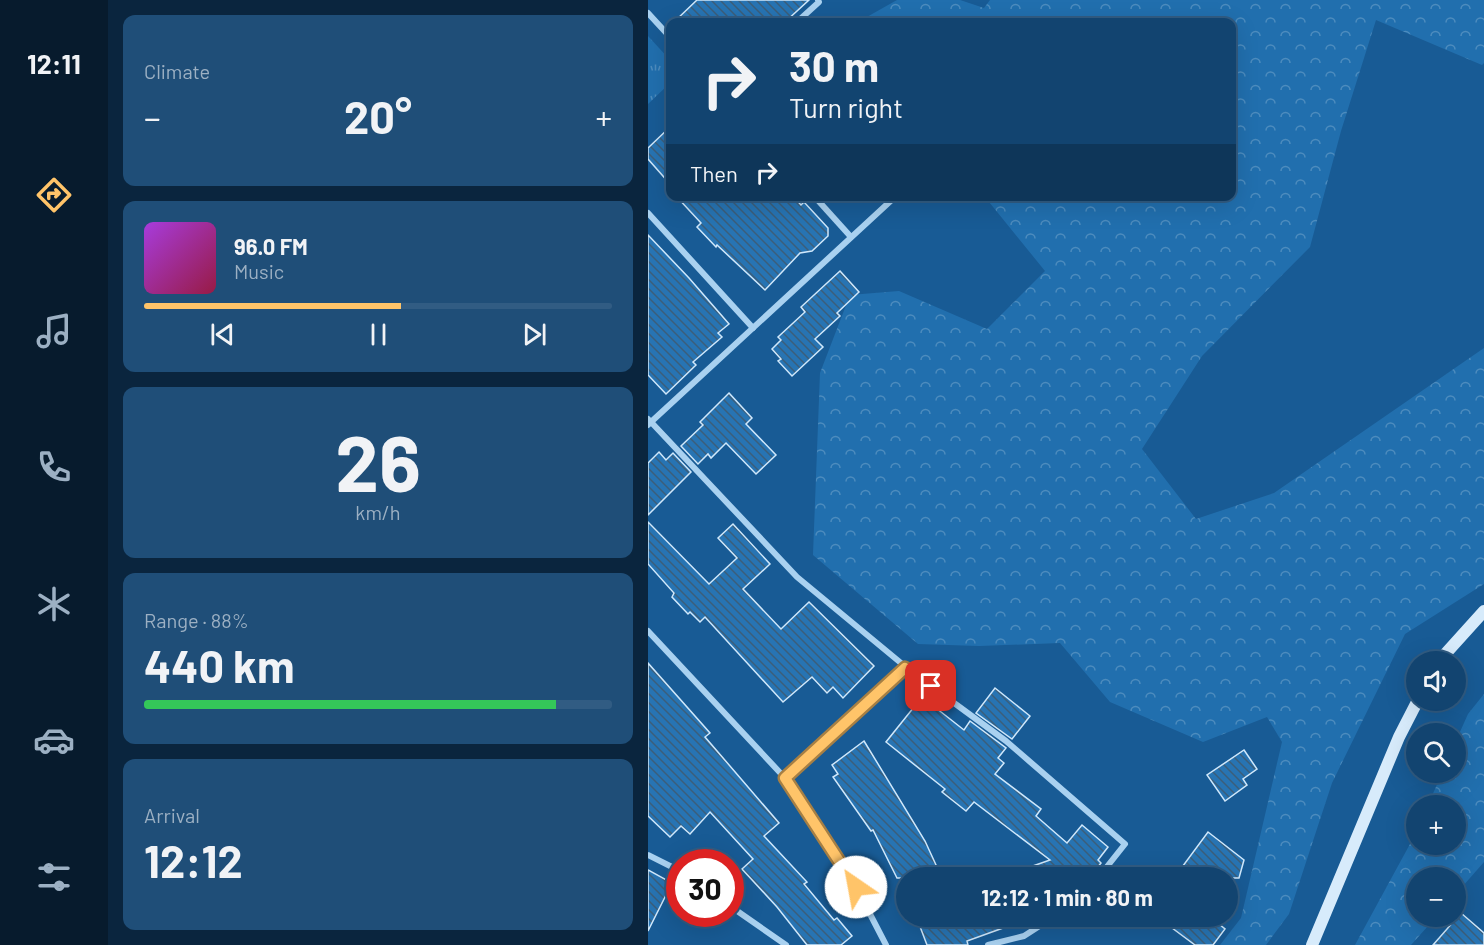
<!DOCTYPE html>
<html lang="en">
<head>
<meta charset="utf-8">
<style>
	body { margin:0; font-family:Barlow,sans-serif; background:#1f4e78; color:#f1f3f6; height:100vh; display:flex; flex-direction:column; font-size:22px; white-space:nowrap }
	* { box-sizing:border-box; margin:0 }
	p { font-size:20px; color:#9cb0c3 }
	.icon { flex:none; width:33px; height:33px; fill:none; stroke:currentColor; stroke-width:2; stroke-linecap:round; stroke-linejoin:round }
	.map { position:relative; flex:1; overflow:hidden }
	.sheet { display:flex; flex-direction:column; gap:15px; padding:15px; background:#0a253e; width:540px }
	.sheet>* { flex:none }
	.top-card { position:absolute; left:18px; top:18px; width:570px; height:183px; border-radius:12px; box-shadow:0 6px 24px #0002,0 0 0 2px #315c83; background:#124470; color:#f1f3f6; overflow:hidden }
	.controls { position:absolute; left:758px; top:651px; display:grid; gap:12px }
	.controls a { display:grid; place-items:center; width:60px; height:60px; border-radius:50%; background:#124470; box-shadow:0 6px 24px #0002,0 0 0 2px #315c83; font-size:30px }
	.speed { position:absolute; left:18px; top:849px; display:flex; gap:12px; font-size:30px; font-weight:700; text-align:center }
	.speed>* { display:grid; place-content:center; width:78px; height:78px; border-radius:50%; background:#124470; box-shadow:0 6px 24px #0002,0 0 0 2px #315c83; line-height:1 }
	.speed .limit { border:9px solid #d22; background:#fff; color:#111 }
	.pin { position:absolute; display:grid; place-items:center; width:51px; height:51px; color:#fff; margin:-26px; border-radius:12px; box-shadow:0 3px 9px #0006 }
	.me { position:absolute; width:66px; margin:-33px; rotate:327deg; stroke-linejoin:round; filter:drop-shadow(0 0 4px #0008) }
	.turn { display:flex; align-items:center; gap:21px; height:126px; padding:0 24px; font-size:27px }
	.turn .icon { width:78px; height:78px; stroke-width:2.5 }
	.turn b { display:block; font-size:42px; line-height:51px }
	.then { display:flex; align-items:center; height:57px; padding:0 24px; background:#0003; gap:12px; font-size:22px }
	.big { font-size:45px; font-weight:700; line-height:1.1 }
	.sheet .tile { flex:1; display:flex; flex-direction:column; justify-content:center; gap:9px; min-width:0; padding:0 21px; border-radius:12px; background:#1f4e78 }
	.sheet .dial { align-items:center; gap:0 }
	.dial b { font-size:78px; line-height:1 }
	.song { display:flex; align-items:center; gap:18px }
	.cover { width:72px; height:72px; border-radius:9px; background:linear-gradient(135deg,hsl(280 70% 55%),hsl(340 70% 35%)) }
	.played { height:6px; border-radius:3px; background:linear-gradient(90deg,#ffc469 55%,#315c83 55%) }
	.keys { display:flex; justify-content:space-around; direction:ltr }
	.heat { display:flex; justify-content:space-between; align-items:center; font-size:33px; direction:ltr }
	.charge { height:9px; border-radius:4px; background:linear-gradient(90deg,#34c759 88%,#315c83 0) }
	.trip { position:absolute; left:248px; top:867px; width:342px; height:60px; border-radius:30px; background:#124470; box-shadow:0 6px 24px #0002,0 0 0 2px #315c83; font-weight:700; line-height:60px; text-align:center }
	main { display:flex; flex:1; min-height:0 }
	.menu { display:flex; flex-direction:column; width:108px; justify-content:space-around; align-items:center; background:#071b2d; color:#9cb0c3 }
	.menu .icon { width:42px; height:42px }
	.menu .on { color:#ffc469 }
	.menu b { font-size:27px; color:#f1f3f6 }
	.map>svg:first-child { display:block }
	.grass { fill:url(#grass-tufts) }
	.forest { fill:url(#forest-crowns) }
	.building { fill:url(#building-back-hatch); stroke:#d0e8fb; stroke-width:1.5 }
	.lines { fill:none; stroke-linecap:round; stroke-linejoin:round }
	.street { stroke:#a9d1f0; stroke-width:6 }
	.secondary { stroke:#d7ebfb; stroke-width:12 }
	.route-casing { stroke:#a67f44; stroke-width:15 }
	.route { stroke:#ffc469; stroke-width:10 }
</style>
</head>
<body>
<main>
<nav class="menu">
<b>12:11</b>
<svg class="icon on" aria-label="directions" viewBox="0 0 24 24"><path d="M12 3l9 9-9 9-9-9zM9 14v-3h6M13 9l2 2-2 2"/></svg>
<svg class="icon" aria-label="music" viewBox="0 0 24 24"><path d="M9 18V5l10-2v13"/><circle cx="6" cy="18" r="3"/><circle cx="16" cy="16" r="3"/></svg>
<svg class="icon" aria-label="phone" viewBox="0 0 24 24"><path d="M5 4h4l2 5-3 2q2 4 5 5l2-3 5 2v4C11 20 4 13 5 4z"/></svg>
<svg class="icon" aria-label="climate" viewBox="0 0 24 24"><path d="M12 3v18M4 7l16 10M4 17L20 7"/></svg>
<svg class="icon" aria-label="car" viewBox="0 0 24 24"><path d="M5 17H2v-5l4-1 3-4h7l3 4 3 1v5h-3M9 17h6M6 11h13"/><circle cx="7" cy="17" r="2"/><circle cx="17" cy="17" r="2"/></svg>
<svg class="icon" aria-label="filters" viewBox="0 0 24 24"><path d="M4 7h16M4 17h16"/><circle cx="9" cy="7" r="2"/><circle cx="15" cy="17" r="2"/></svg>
</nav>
<section class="sheet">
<div class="tile"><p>Climate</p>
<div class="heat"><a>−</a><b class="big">20°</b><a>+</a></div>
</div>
<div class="tile">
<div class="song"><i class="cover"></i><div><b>96.0 FM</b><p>Music</p></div></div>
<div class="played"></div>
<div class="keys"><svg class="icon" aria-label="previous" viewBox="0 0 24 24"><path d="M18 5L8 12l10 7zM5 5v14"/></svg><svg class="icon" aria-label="pause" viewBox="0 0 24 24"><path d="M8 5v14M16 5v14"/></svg><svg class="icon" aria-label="next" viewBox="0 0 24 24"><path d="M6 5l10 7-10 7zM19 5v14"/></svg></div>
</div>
<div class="tile dial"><b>26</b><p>km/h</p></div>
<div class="tile"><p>Range · 88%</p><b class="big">440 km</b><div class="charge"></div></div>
<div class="tile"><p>Arrival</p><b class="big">12:12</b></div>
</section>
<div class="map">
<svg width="836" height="945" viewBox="0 0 836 945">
	<defs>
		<pattern id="grass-tufts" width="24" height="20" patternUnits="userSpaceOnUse" patternTransform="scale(1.5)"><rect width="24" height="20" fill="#216fae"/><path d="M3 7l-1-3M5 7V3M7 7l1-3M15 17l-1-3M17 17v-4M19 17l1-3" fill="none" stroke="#4d8cbe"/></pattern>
		<pattern id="forest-crowns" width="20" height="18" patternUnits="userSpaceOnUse" patternTransform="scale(1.5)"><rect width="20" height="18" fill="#216fae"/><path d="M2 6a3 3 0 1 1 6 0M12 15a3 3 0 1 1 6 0" fill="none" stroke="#4d8cbe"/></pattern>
		<pattern id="building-back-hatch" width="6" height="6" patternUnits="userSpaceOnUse" patternTransform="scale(1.5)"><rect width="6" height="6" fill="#2774b3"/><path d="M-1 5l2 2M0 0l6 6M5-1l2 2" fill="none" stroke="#3b5e7a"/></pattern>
	</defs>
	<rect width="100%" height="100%" fill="#185b95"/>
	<path class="grass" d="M0,36l22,24v23l-22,21z"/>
	<g class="forest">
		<path d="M249,0h63l24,8 6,-8h494v63l-2,2 -106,-45 -35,111 -31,116 -108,109 -60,93 54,70 78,-26 210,-145v236l-79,50 -73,149 -43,131 -23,31h-46l21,-27 41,-176 -15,-25 -64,25 -93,-40 -50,-59 -81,3 -61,-2 -105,-89 7,-182 30,-78 49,-4 88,38 58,-58 -60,-74 247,-1v-174h-374z"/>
		<path d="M836,694v168l-29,33v-17h-39v38l20,1 -25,28h-56l61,-112v11h39v-38l-27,-1 14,-32 13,-1v-29l13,-29z"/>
	</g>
	<g class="building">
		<path d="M49,0h112l-24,22h-111z"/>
		<path d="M22,127v57l-22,-25v-11z"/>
		<path d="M28,196h117l8,9 3,-3 24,26v8l-16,15 -12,2 -35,37 -48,-45 -1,2 -19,-20 4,-4z"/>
		<path d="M0,235l41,43 40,46 -11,9 4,4 -29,25 3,3 -30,29 -18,-19z"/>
		<path d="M192,271l19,21 -22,21 3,3 -25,23 8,8 -31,29 -14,-15 3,-2 -9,-10 9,-9 -3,-3 27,-25 -4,-5z"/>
		<path d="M81,393l23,25 -6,6 30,31 -20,19 -30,-31 -15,15 -3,-4 -10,10 -17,-18 22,-21 -3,-3z"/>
		<path d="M11,452l7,8 7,-7 18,19 -43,43v-52z"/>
		<path d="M0,522l61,62 28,-26 -19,-20 15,-14 37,40 -27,25 38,40 28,-27 65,64 -31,32 -10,-11 -6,6 -15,-16 -29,25 -78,-85 -5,5 -10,-10 -2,2 -16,-17 2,-4 -26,-29z"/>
		<path d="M0,663l62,70 -5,4 74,86 -15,13 43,46 -3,2 30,36 3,-2 15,18 -11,9h-34l-30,-38 -35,-38 11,-10 -43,-47 -20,22 -9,-8 -11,11 -22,-21z"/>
		<path d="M347,688l35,28 -18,23 -36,-26z"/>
		<path d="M274,697l42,33 6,-9 36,27 -8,10 6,5 -9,11 46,35 -5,7 31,27 15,-18 26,22 -10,13 3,3 -12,15h-81l-1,-3 43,-15 -76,-58 -8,9 -24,-19 3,-3 -59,-47z"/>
		<path d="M216,741l61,100 17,37h-45l-24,-48 -2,1 -38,-54 5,-3 -6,-9z"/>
		<path d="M596,750l13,19 -14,10 4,6 -22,16 -18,-26z"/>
		<path d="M560,832l36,28 -5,18h-65z"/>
		<path d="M0,870l24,13 -24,48z"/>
		<path d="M813,913l23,20v12h-51z"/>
		<path d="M268,916h112v3l-61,22 1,4h-41z"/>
		<path d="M508,916h53l16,13 -12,16h-18z"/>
	</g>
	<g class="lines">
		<g class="street">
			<path d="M0,13l22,24"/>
			<path d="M149,22l22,-20 -1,-2"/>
			<path d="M166,196l37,41"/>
			<path d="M0,213l105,115"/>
			<path d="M0,419l3,3 245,-226"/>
			<path d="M0,425l3,-3 146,155 110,91"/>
			<path d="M0,631l137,147 71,109 30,58"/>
			<path d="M137,778l120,-111 101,74 119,103 -27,34"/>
			<path d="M0,855l32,16"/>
			<path d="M82,906l56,39"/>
			<path d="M340,945l36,-9 31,-20"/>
		</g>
		<g class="secondary">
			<path d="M790,662l46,-51"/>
			<path d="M664,945l87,-208 19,-37"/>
		</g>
	</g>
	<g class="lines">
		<defs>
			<path id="route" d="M208,887l-71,-109 120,-110 26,18"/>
		</defs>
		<use href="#route" class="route-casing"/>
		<use href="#route" class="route"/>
	</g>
</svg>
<div class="controls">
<a><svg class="icon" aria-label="sound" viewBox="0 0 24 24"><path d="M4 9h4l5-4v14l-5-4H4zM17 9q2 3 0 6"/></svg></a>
<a><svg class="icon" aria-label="search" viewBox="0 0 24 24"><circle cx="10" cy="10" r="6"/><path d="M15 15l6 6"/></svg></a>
<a>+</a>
<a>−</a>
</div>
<div class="speed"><div class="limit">30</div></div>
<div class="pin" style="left:283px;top:686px;background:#d93025"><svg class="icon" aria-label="arrive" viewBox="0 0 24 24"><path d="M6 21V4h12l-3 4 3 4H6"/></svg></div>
<svg class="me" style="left:208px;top:887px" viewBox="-20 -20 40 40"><circle r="19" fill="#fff"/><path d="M0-13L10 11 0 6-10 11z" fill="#ffc469"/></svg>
<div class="trip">12:12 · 1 min · 80 m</div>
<div class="top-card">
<div class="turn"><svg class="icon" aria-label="right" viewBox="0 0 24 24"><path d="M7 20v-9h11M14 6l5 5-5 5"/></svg><div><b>30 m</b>Turn right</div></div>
<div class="then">Then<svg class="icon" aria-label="right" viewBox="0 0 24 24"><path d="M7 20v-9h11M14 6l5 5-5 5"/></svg></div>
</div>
</div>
</main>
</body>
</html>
